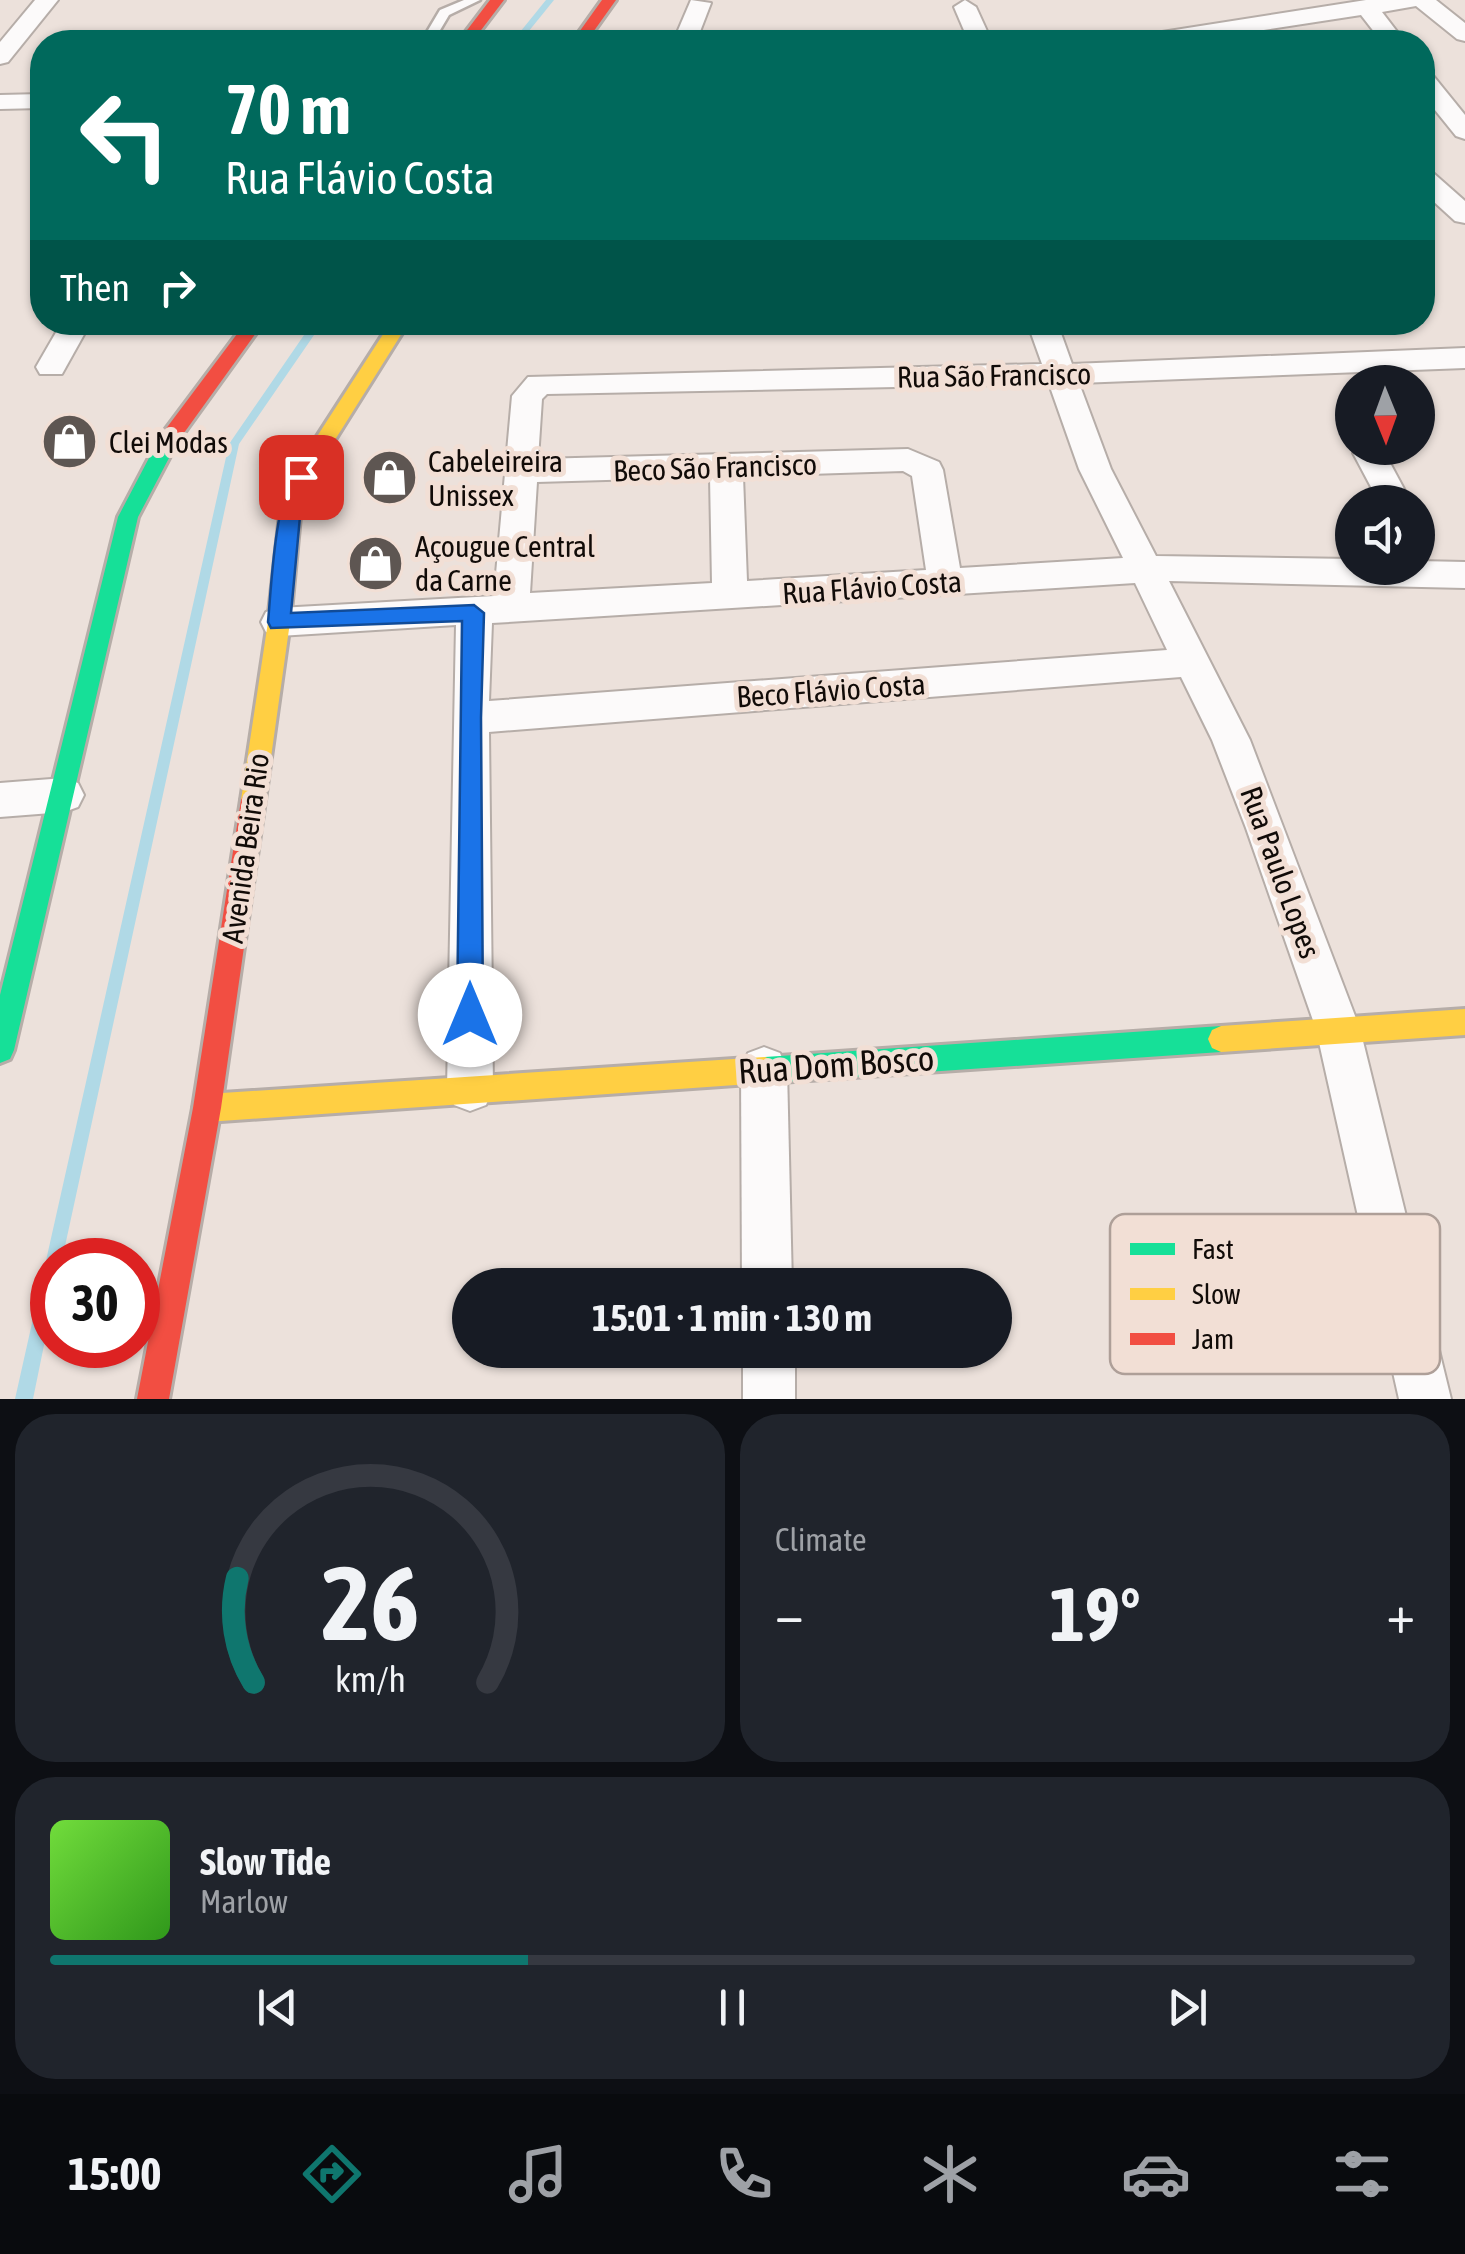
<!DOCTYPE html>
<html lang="en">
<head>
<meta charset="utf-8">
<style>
	body { margin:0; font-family:"Asap Condensed",sans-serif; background:#20242c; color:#f1f3f6; height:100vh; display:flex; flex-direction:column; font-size:38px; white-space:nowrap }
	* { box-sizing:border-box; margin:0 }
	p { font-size:32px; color:#9ea1a6 }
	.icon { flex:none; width:55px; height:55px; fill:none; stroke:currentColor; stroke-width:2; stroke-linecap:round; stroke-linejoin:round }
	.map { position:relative; height:1399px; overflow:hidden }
	.panel { display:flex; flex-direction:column; gap:15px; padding:15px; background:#0d0f14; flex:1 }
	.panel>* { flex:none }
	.banner { position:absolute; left:30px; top:30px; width:1405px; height:305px; border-radius:40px; box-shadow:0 2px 8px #0004; background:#00695c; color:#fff; overflow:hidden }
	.needle { width:65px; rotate:179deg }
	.buttons { position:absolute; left:1335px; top:365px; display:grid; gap:20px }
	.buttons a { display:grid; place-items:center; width:100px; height:100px; border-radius:50%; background:#171b24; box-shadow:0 2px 8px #0004; font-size:50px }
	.speed { position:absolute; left:30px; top:1238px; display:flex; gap:20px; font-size:50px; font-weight:700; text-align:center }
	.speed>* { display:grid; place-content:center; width:130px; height:130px; border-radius:50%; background:#171b24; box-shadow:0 2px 8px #0004; line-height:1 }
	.speed .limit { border:15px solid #d22; background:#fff; color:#111 }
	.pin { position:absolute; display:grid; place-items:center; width:85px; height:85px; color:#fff; margin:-42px; border-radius:20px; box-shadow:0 5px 15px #0006 }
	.me { position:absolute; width:110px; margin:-55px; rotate:0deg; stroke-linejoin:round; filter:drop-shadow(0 0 8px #0008) }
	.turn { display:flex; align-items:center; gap:35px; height:210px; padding:0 30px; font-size:45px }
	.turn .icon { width:130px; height:130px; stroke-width:2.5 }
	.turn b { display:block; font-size:70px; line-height:85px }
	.then { display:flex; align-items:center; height:95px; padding:0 30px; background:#0003; gap:20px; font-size:38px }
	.big { font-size:75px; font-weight:700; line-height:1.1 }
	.panel .card { flex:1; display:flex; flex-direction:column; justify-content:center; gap:15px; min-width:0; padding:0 35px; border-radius:40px; background:#20242c }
	.panel .dial { align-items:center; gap:0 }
	.dial svg { height:260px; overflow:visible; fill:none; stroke:#363941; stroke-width:7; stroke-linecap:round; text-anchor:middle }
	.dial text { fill:#f1f3f6; stroke:none }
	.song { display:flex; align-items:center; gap:30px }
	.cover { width:120px; height:120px; border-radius:15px; background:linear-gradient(135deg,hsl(100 70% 55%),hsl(110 70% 35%)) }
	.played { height:10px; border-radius:5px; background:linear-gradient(90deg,#0f766e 35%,#363941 35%) }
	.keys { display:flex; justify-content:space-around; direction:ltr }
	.heat { display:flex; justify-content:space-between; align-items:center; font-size:55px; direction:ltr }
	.panel .tiles { flex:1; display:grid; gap:15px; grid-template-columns:1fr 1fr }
	.card:last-child { grid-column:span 2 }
	.trip { position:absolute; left:452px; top:1268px; width:560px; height:100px; border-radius:50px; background:#171b24; box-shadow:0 2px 8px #0004; font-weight:700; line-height:100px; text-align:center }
	.dock { display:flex; height:160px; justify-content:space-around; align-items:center; background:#090b0e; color:#9ea1a6 }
	.dock .icon { width:70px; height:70px }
	.dock .on { color:#0f766e }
	.dock b { font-size:45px; color:#f1f3f6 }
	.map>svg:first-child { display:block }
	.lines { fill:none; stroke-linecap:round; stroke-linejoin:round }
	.stream { fill:#b0d9e6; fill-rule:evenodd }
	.lane-casing { stroke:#b6ada8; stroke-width:5 }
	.street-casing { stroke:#b6ada8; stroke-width:4 }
	.fast-casing { stroke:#b6ada8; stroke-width:6 }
	.slow-casing { stroke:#b6ada8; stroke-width:6 }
	.jam-casing { stroke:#b6ada8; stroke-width:6 }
	.lane { fill:#fcfafa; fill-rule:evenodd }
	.street { fill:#fcfafa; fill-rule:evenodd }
	.fast { fill:#16e098; fill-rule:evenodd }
	.slow { fill:#ffcf43; fill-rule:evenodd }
	.jam { fill:#f24e42; fill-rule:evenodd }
	.route { fill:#1a73e8; stroke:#114b97; stroke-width:2.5 }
	.labels { text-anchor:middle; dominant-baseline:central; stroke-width:10; stroke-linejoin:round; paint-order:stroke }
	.street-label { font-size:30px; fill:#110b08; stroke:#f2dfd5 }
	.poi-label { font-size:30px; fill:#110b08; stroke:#f2dfd5; text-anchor:start }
	.near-street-label { font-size:35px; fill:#110b08; stroke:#f2dfd5 }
	.key { fill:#f2dfd5; stroke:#ae9f98; stroke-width:2.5 }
	.key-label { font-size:28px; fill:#110b08 }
</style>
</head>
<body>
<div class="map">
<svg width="1465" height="1399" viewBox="0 0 1465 1399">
	<rect width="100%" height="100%" fill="#ece1db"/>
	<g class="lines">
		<g class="stream">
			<path d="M546,0h8l-34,42h-8z"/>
			<path d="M313,322h10l-84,122 -177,816h-10v46l-19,93h-18l214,-955z"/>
		</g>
		<defs>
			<path id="lane" d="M464,0h16l-31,15 -16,27h-12l19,-32z"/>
			<g id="street">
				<path d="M35,0h23l-50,62 -8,2v-22z"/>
				<path d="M691,0l20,3 -15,39h-23z"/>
				<path d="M965,0l11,7 16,35h-23l-15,-35z"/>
				<path d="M1366,0h70l29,23v18l-8,-2 -41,-33 -34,6 23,30h-23l-21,-27 -176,27h-54l12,-7z"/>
				<path d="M1422,71l9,2 34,42v24l-9,-3 -34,-42z"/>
				<path d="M42,94v14l-42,1v-14z"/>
				<path d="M1422,169l9,2 34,30v22l-10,-2 -33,-30z"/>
				<path d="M62,322h29l-29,52h-22l-4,-7z"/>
				<path d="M1027,322h30l15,42 393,-16v20l-386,15 32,86 45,87 196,3v9h66v-7l47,1v26l-296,-7 81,159 110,289 91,370h-52l-83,-370 -70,-201 -34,-88 -31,-63 -692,55 4,357 -7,16 -16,6 -16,-6 -7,-16 9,-464 -177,11 -13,-4 -5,-10 5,-10 13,-4 215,-12 18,-200 16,-19 514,-13zM1049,384l30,85 44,89 -163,10 -17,-98 -4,-8 -31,-13 -370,10 4,-60 5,-5zM903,471l9,5 14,94 -179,11 -4,-105zM710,477l2,106 -182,10 7,-111zM1135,583l32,67 -678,51 3,-78z"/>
				<path d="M1356,448h26l29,54h-32l-26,-49z"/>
				<path d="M64,778l14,5 6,12 -6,12 -14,5 -64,5v-34z"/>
				<path d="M764,1047l16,6 7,16 5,216h-50l-1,-216 7,-16z"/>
				<rect x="743" y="1350" width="52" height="49"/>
			</g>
			<g id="fast">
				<path d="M169,432l10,7 -41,78 -124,533 -4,9 -10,4v-68l118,-478 41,-78z"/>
				<path d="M1221,1026l9,4 4,9 -4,9 -9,4 -456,31 -10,-4 -4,-9 4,-9 10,-4z"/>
			</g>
			<g id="slow">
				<path d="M391,322h18l-98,156 -10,28 -11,116 -25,178 -4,7 -8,3 -8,-3 -4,-7 27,-178 13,-116 13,-34z"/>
				<path d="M1465,1009v26l-244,17 -9,-4 -4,-9 4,-9 9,-4z"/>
				<path d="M765,1057l10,4 4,9 -4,9 -10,4 -558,39 -10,-4 -4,-10 4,-10 10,-4z"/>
			</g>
			<g id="jam">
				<path d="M490,0h14l-32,42h-14z"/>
				<path d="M602,0h14l-30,42h-14z"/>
				<path d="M246,322h18l-88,122h-14v-10z"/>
				<path d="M253,790l8,3 4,7 -44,308 -52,291h-32l56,-291 48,-308 4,-7z"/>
			</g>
		</defs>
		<use href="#lane" class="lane-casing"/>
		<use href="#street" class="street-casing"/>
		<use href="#fast" class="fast-casing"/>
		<use href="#slow" class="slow-casing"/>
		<use href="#jam" class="jam-casing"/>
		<use href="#lane" class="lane"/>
		<use href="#street" class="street"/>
		<use href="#fast" class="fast"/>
		<use href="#slow" class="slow"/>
		<use href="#jam" class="jam"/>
	</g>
	<path class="route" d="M301,470l10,7 -10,29 -10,107 183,-8 10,8 -3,105 2,297 -4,9 -9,3 -9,-3 -4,-9 5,-394 -191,7 -3,-6c3,-28 7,-143 33,-152z"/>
	<defs>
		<symbol id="shop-disc" viewBox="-11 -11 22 22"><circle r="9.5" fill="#5e5652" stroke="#f2dfd5"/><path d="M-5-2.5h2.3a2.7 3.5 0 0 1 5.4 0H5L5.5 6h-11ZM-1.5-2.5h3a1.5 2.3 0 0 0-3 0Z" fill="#fff"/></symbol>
	</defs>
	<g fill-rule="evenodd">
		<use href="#shop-disc" x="38" y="410" width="63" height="63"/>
		<use href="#shop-disc" x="358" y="446" width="63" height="63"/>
		<use href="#shop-disc" x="344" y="532" width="63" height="63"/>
	</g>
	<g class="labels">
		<g class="street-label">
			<text transform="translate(994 375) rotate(-1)">Rua São Francisco</text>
			<text transform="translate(715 467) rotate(-2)">Beco São Francisco</text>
			<text transform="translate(872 587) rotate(-4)">Rua Flávio Costa</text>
			<text transform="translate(831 690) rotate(-4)">Beco Flávio Costa</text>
			<text transform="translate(245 848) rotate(-82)">Avenida Beira Rio</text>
			<text transform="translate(1281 872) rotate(70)">Rua Paulo Lopes</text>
		</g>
		<g class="poi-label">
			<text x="109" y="442">Clei Modas</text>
			<text x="428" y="461">Cabeleireira<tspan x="428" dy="34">Unissex</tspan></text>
			<text x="415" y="546">Açougue Central<tspan x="415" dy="34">da Carne</tspan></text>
		</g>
		<g class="near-street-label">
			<text transform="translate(836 1064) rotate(-4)">Rua Dom Bosco</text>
		</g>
	</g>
	<rect x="1110" y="1214" width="330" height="160" rx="15" class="key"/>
	<rect x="1130" y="1243" width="45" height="12" fill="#16e098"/>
	<rect x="1130" y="1288" width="45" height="12" fill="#ffcf43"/>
	<rect x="1130" y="1333" width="45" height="12" fill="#f24e42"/>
	<g class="key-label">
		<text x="1192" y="1259">Fast</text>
		<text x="1192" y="1304">Slow</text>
		<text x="1192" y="1349">Jam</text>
	</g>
</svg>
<div class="buttons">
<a><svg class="needle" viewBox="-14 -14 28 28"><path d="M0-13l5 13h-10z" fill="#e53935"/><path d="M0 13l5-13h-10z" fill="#9ea1a6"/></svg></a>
<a><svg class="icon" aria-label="sound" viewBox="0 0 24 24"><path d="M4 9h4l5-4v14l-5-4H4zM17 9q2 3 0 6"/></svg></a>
</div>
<div class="speed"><div class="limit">30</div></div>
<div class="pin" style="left:301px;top:477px;background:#d93025"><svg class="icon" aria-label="arrive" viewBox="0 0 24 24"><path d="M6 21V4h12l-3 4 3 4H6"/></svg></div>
<svg class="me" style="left:470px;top:1015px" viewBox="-20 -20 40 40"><circle r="19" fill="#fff"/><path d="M0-13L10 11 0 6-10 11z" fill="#1a73e8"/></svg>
<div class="trip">15:01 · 1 min · 130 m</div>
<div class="banner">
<div class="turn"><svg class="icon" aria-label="left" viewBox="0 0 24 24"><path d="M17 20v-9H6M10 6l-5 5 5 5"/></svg><div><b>70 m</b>Rua Flávio Costa</div></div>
<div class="then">Then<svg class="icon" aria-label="right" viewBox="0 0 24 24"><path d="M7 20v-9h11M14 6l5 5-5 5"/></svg></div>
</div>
</div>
<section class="panel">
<div class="tiles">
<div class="card dial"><svg viewBox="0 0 100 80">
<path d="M14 69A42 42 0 1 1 86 69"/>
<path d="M14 69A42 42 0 0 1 9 37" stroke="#0f766e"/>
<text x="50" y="56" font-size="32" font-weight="700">26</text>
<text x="50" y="72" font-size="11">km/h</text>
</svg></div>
<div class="card"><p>Climate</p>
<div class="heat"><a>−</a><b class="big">19°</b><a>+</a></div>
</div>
<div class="card">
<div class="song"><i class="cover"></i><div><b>Slow Tide</b><p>Marlow</p></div></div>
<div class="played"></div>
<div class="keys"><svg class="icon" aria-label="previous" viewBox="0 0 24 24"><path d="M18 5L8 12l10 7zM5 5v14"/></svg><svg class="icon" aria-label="pause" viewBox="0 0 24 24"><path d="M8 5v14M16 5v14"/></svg><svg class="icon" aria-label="next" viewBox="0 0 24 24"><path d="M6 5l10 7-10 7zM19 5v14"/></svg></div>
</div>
</div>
</section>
<nav class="dock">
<b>15:00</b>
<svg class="icon on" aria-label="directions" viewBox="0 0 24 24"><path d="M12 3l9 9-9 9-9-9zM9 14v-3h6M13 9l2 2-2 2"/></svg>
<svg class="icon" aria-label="music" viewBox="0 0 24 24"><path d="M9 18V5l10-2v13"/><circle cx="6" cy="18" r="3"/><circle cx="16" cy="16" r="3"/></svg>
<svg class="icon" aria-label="phone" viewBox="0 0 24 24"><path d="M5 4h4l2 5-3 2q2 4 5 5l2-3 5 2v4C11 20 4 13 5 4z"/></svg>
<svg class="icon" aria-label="climate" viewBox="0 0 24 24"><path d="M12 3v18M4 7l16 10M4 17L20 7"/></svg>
<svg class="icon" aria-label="car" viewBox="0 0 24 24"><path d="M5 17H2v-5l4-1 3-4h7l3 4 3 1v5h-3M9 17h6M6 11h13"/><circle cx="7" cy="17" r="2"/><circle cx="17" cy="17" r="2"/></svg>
<svg class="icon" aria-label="filters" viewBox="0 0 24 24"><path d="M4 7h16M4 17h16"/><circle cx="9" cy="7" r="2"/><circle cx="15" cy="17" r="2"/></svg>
</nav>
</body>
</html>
